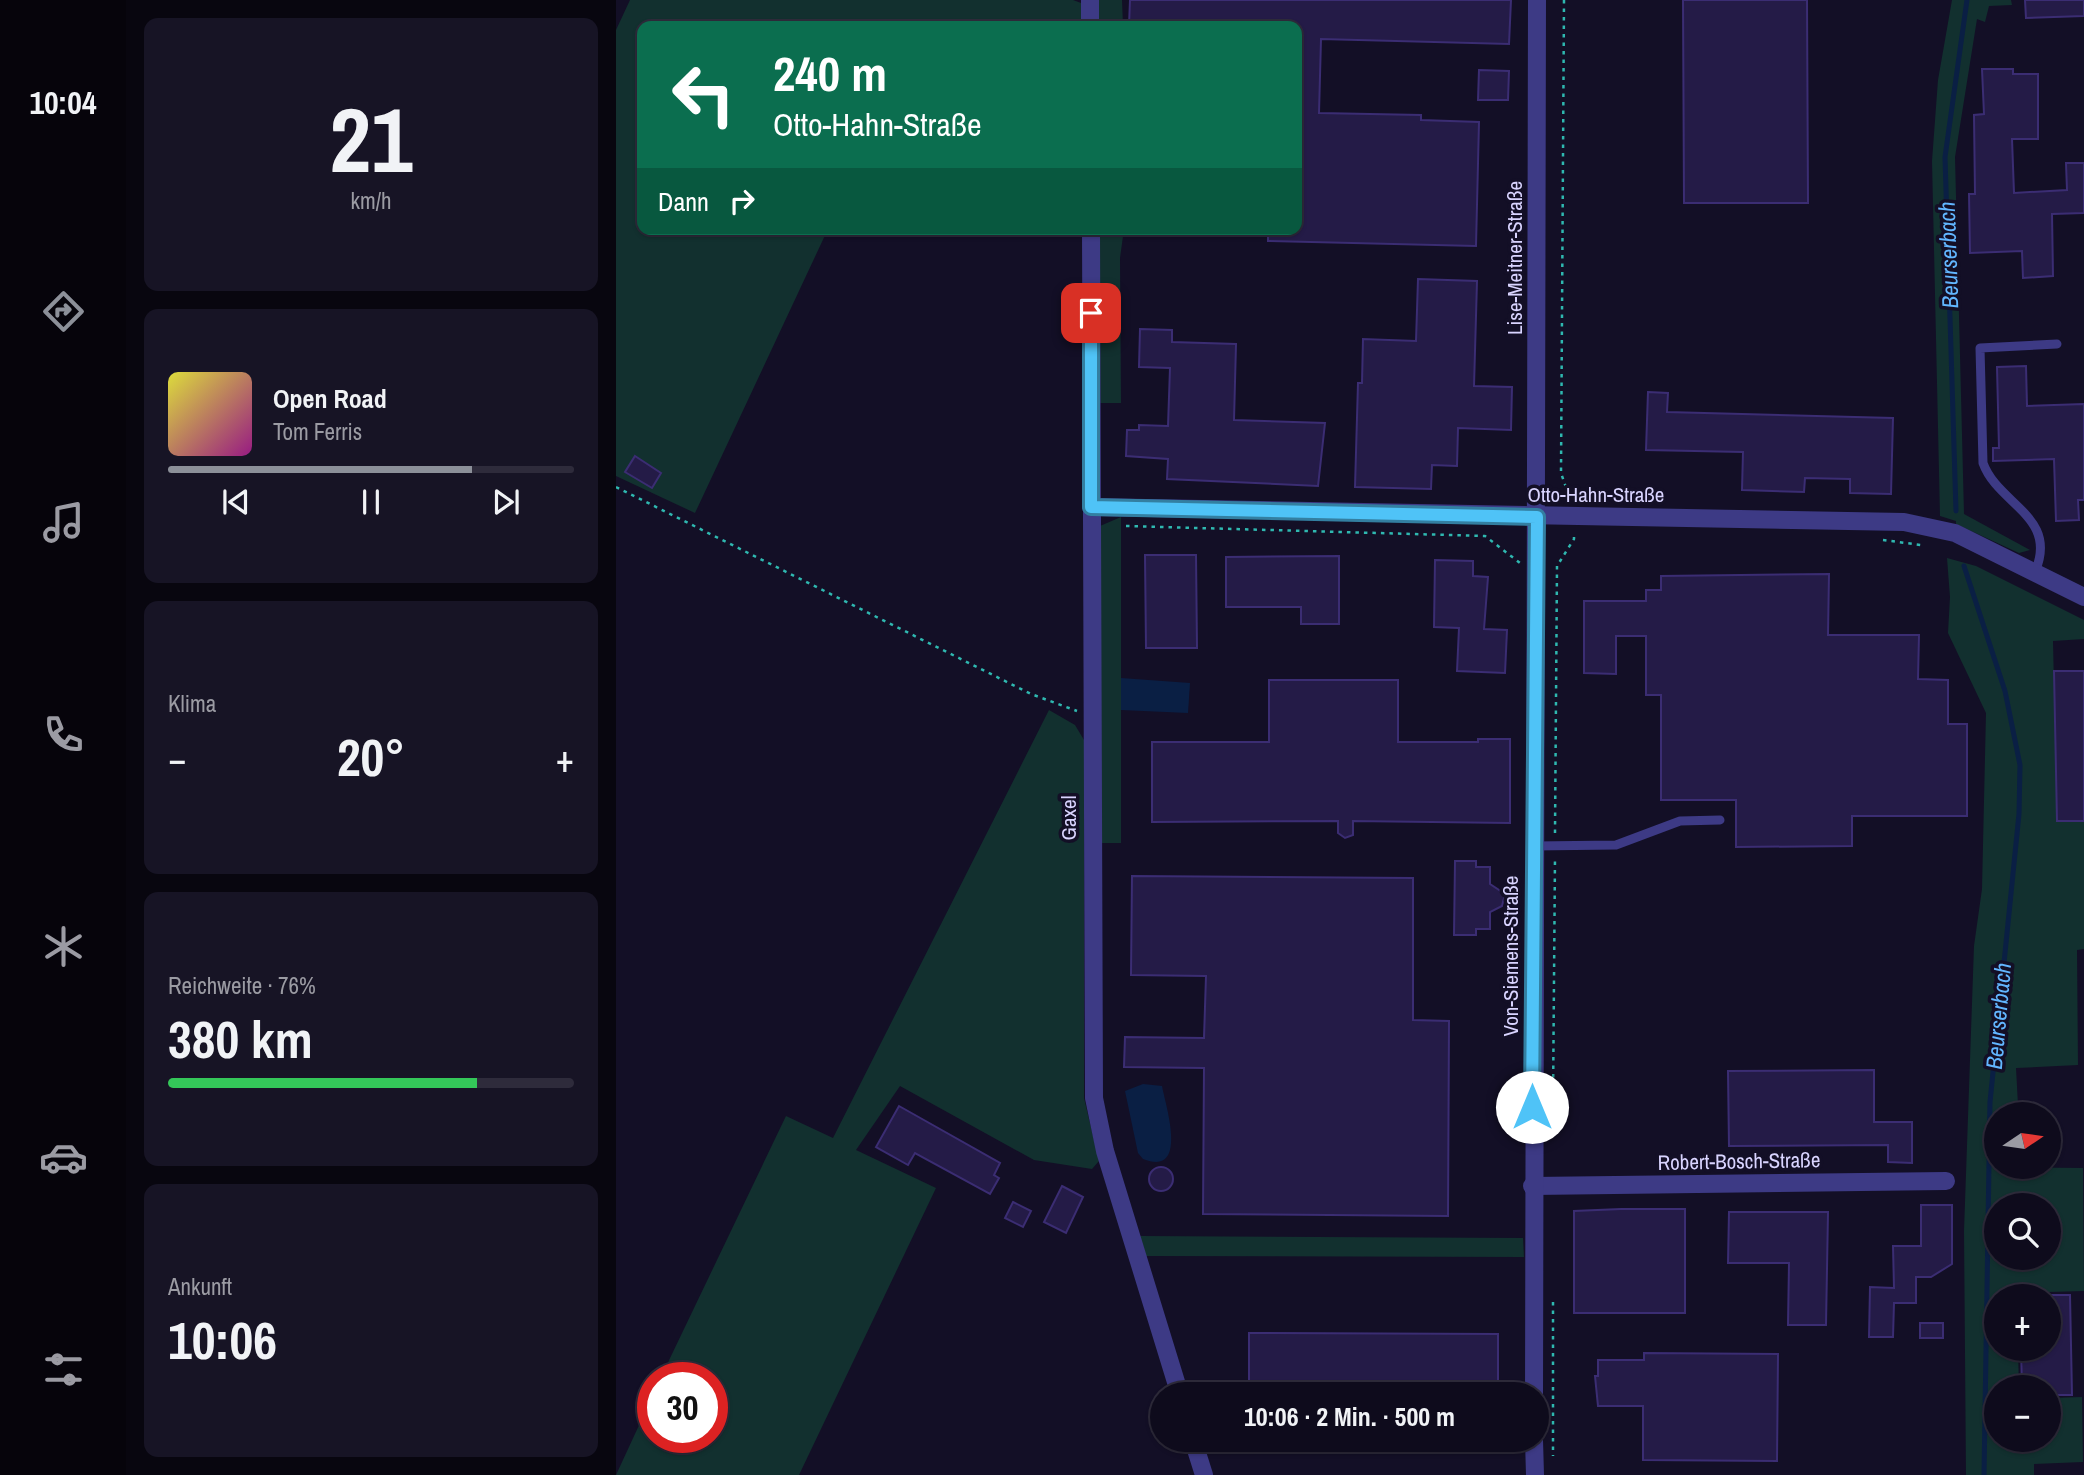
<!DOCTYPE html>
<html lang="de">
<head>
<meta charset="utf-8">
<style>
	body { margin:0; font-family:"Archivo Narrow",sans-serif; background:#171425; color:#f1f3f6; height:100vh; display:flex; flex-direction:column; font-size:26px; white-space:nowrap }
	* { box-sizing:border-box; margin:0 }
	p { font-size:23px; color:#9b9ba3 }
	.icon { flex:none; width:38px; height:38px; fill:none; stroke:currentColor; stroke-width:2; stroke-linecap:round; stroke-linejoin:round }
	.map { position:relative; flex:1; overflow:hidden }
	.sheet { display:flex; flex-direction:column; gap:18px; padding:18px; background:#08060f; width:490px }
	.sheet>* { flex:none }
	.guide { position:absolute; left:21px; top:21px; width:665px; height:214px; border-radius:14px; box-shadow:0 2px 5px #0004,0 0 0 2px #2e2b3b; background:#0b6e4f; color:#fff; overflow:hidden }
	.needle { width:46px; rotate:77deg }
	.tools { position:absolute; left:1368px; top:1102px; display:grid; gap:14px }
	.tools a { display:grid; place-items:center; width:77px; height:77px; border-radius:50%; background:#0e0b1c; box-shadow:0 2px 5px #0004,0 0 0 2px #2e2b3b; font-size:35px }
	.speed { position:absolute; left:21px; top:1362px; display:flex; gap:14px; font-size:35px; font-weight:700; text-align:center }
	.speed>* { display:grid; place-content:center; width:91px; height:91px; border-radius:50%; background:#0e0b1c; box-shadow:0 2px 5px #0004,0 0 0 2px #2e2b3b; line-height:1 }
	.speed .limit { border:10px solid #d22; background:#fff; color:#111 }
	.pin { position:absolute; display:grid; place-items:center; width:60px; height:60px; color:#fff; margin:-30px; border-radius:14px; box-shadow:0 4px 10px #0006 }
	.me { position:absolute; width:77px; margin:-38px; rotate:0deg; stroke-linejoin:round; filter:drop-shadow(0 0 5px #0008) }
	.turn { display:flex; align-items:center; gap:24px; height:147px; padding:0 21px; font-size:32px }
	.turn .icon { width:91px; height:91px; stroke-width:2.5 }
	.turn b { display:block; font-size:49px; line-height:60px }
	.then { display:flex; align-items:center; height:66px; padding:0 21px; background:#0003; gap:14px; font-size:26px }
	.big { font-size:52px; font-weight:700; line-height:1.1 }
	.sheet .card { flex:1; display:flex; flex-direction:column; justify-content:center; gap:10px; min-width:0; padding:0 24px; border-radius:14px; background:#171425 }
	.sheet .dial { align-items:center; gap:0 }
	.dial b { font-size:91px; line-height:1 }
	.song { display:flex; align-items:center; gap:21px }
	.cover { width:84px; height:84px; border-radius:10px; background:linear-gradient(135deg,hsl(60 70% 55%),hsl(310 70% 35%)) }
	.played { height:7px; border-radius:4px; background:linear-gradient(90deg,#8c9099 75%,#2e2b3b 75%) }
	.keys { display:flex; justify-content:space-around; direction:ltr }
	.heat { display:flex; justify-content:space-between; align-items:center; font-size:38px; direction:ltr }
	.charge { height:10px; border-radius:5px; background:linear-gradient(90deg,#34c759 76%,#2e2b3b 0) }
	.trip { position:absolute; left:534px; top:1382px; width:399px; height:70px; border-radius:35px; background:#0e0b1c; box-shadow:0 2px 5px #0004,0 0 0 2px #2e2b3b; font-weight:700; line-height:70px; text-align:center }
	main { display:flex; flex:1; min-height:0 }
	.menu { display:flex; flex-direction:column; width:126px; justify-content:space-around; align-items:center; background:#06040b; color:#9b9ba3 }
	.menu .icon { width:49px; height:49px }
	.menu .selected { color:#8c9099 }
	.menu b { font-size:32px; color:#f1f3f6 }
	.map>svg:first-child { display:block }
	.green { fill:#12302f; fill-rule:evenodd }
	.water { fill:#0a1f44 }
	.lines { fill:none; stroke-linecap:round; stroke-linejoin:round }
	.stream { stroke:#0a1f44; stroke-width:5 }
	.building { fill:#241b47; stroke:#3b2d73; stroke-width:2 }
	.path { stroke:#2fb8b0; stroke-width:2.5; stroke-dasharray:3.5 5; stroke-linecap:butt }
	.lane { stroke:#3d3a85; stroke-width:9 }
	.street { stroke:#3d3a85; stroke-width:18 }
	.route-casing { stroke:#337fa1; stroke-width:18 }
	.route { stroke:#4fc3f7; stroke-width:12 }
	.labels { text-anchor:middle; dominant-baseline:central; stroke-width:7; stroke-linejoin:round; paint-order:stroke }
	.street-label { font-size:21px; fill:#d9d4ff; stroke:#130f26 }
	.water-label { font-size:23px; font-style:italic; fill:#62b6ff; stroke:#130f26 }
</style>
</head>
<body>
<main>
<nav class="menu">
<b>10:04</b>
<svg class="icon selected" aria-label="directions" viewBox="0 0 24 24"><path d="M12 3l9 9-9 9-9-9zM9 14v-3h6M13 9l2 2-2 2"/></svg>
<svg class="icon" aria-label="music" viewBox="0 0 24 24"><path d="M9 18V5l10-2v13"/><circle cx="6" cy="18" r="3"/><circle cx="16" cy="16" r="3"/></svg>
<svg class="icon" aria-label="phone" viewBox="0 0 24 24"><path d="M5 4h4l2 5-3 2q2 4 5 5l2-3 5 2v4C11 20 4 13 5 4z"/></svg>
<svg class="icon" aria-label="climate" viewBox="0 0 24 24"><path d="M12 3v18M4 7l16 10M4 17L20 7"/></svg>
<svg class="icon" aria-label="car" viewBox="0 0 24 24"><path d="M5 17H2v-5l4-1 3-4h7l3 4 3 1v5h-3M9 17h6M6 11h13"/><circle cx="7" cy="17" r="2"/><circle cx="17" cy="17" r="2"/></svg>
<svg class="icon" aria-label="filters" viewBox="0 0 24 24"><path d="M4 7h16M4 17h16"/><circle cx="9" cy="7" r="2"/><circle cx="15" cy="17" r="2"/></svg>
</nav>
<section class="sheet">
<div class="card dial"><b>21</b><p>km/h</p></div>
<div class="card">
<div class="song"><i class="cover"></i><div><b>Open Road</b><p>Tom Ferris</p></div></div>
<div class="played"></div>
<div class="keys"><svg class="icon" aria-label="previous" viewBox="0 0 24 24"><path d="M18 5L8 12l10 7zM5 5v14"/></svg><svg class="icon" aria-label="pause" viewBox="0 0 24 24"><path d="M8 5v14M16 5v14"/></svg><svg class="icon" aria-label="next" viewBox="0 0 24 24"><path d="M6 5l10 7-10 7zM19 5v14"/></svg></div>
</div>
<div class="card"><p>Klima</p>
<div class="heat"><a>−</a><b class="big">20°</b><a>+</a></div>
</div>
<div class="card"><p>Reichweite · 76%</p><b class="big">380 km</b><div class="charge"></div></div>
<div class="card"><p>Ankunft</p><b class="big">10:06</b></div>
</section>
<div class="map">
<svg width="1468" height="1475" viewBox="0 0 1468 1475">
	<rect width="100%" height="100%" fill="#130f26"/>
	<g class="green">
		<path d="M14,0h443l8,3v23h-439v203h186l-133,284 -79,-37v-446z"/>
		<path d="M482,0h24l1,26h-25z"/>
		<path d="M1336,0h59l1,5 -23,1 -4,16 -8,-3 -22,138 9,357 66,36 -11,3 -63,-29v-3l-16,-5 -8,-355 6,-81z"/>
		<path d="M483,229h25l-4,29 1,145h-21z"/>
		<path d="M505,517v326h-20l-1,-317z"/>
		<path d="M1331,558l29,8 108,54v19l-31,2 4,180h27v128l-7,1 1,115 -62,3 2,37 -4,10h-17v52l86,1 1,123 -67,2v4h-20v52h21l1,39h-22v52h52v-42l33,-1 1,65 -49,2v11h-68l-2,-244 10,-285 8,-57 4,-176 -38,-80 2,-36zM1381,1206h52v52h-52z"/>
		<path d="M433,710l26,15 9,15v358l15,63 -7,8 -58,-9 -134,-74 -44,64 80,38 -137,287h-183l37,-80v42h59v-60h-51l125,-261 47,22z"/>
		<path d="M524,1236l383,2 1,19 -378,-1z"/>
	</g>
	<g class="water">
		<path d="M505,678l69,5 -2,30 -67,-3z"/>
		<path d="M527,1084l19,2c4,21 27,91 -19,73l-5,-6 -13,-62z"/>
	</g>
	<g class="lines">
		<g class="stream">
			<path d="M1340,511l-11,-354 22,-157"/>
			<path d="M1348,566l41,125 15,74 -1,49 -29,288 -6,373"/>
		</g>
	</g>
	<g class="building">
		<path d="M514,0h381l-2,44 -188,-5 -2,74 102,2v5l58,2 -3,124 -208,-5v-12h29v-203h-168z"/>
		<path d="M1067,0h124l1,203h-124z"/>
		<path d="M1409,0h59v16l-58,2z"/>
		<path d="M1366,69h31v5h25v65h-26l2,54 53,-3 -1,-27h18v50l-32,1 1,62 -30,2 -1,-27 -52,2 -1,-59h6l-1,-79 10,-1z"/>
		<path d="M863,70l30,1 -1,29h-30z"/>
		<path d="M802,279l59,2 -3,105 38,1 -1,43 -53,-2 -1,38 -25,-1 -1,24 -76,-2 3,-104h4l1,-44 53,2z"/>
		<path d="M524,329l32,1v12l64,2 -2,76 91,3 -7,63 -151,-7 1,-20 -42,-3 1,-26h12v-5l29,1 2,-58 -31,-1z"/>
		<path d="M1410,366l1,40 57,-2v96h-6l1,20 -23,1 -2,-62 -61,2v-13h6l-2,-81z"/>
		<path d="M1032,392l20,1 -1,19 226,6 -2,76 -41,-1v-14l-45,-1 -1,14 -62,-2 1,-38 -97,-2z"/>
		<path d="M19,456l26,17 -9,15 -27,-16z"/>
		<path d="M529,555h51l1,93h-51z"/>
		<path d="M723,556v68h-38v-17h-75v-50z"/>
		<path d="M819,560l38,1v15l15,1 -4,52 23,1 -2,43 -48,-2 2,-43 -25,-1z"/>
		<path d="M1213,574l-1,61h91l-1,44 30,1v44h19v92h-115v30l-116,1v-47h-75v-105h-15v-59h-30v38l-32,-1v-72h62v-11h15v-14z"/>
		<path d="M1438,671h30v150h-27z"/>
		<path d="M653,680h129v62h80v-3h32v84l-157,-2v14l-8,3 -7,-5v-12l-186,1v-80h117z"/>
		<path d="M839,861h21v6h14v17l15,10 -3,12 -12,6v17h-14v6h-22z"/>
		<path d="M516,876l281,2v142l36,1 -1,195 -245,-2 1,-146 -80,-1 1,-30 79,1 2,-62 -75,-1z"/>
		<path d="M1258,1070v52h38v41l-24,-1v-17l-159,1 -1,-75z"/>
		<path d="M283,1106l101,57 -6,12 5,3 -9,16 -75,-41 -7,12 -32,-18z"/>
		<circle cx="545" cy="1179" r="12"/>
		<path d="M446,1186l21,11 -17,36 -22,-11z"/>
		<path d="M397,1202l18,9 -8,16 -18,-9z"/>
		<path d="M1305,1205h31v59l-21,13h-15v26h-22l-1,34h-24l1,-50 24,1 -1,-42h28z"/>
		<path d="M1005,1209h64v104h-111v-102z"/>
		<path d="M1113,1212h99l-2,113h-38l1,-62h-61z"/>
		<path d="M1433,1295h21l2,100h-23v-7h-27l-1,-39h28z"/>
		<rect x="1304" y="1323" width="23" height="15"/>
		<path d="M633,1333l249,1v61h-249z"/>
		<path d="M1028,1353l134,1 -1,107 -134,-1v-54h-45l-3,-30h3v-16h46z"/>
	</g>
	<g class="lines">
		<g class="path">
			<path d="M948,0l-3,473 9,26"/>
			<path d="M0,487l415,207 46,17"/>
			<path d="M510,526l359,10 35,27"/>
			<path d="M1267,540l38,5"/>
			<path d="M939,833l2,-267 17,-27v-6"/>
			<path d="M937,1103l2,-246"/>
			<path d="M937,1302v154"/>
		</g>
		<g class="lane">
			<path d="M1419,572c24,-56 -37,-67 -52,-109l-3,-115 77,-4"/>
			<path d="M918,846l82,-1 64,-24 40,-1"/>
		</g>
		<g class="street">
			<path d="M474,0v26"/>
			<path d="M475,229l3,869 11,53 75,244"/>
			<path d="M475,507l813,15 51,11 129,64"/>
			<path d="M916,1186l414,-5"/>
			<path d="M918,1395l3,-1395"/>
			<path d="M577,1440l11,35"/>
			<path d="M918,1440l1,35"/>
		</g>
	</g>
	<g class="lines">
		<defs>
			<path id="route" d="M475,313v194l446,10 -5,590"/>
		</defs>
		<use href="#route" class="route-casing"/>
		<use href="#route" class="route"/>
	</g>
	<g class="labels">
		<g class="street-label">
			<text transform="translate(898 258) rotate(-90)">Lise-Meitner-Straße</text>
			<text x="980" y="494">Otto-Hahn-Straße</text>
			<text transform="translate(452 818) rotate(-90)">Gaxel</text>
			<text transform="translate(894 956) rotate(-90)">Von-Siemens-Straße</text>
			<text transform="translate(1123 1161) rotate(-1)">Robert-Bosch-Straße</text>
		</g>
		<g class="water-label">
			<text transform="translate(1332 255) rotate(-92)">Beurserbach</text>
			<text transform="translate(1382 1016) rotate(-85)">Beurserbach</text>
		</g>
	</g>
</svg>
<div class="tools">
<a><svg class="needle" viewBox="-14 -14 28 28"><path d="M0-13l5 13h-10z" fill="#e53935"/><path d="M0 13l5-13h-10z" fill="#9b9ba3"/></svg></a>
<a><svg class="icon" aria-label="search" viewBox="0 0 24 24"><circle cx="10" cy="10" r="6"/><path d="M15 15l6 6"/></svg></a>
<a>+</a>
<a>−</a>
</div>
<div class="speed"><div class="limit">30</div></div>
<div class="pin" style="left:475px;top:313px;background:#d93025"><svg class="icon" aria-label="arrive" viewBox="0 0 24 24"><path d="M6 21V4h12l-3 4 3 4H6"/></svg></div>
<svg class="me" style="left:916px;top:1107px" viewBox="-20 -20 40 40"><circle r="19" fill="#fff"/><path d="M0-13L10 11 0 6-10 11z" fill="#4fc3f7"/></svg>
<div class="trip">10:06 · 2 Min. · 500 m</div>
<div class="guide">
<div class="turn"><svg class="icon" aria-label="left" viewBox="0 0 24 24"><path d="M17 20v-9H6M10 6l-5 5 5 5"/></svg><div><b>240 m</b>Otto-Hahn-Straße</div></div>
<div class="then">Dann<svg class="icon" aria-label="right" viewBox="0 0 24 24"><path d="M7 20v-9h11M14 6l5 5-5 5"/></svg></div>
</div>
</div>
</main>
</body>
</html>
